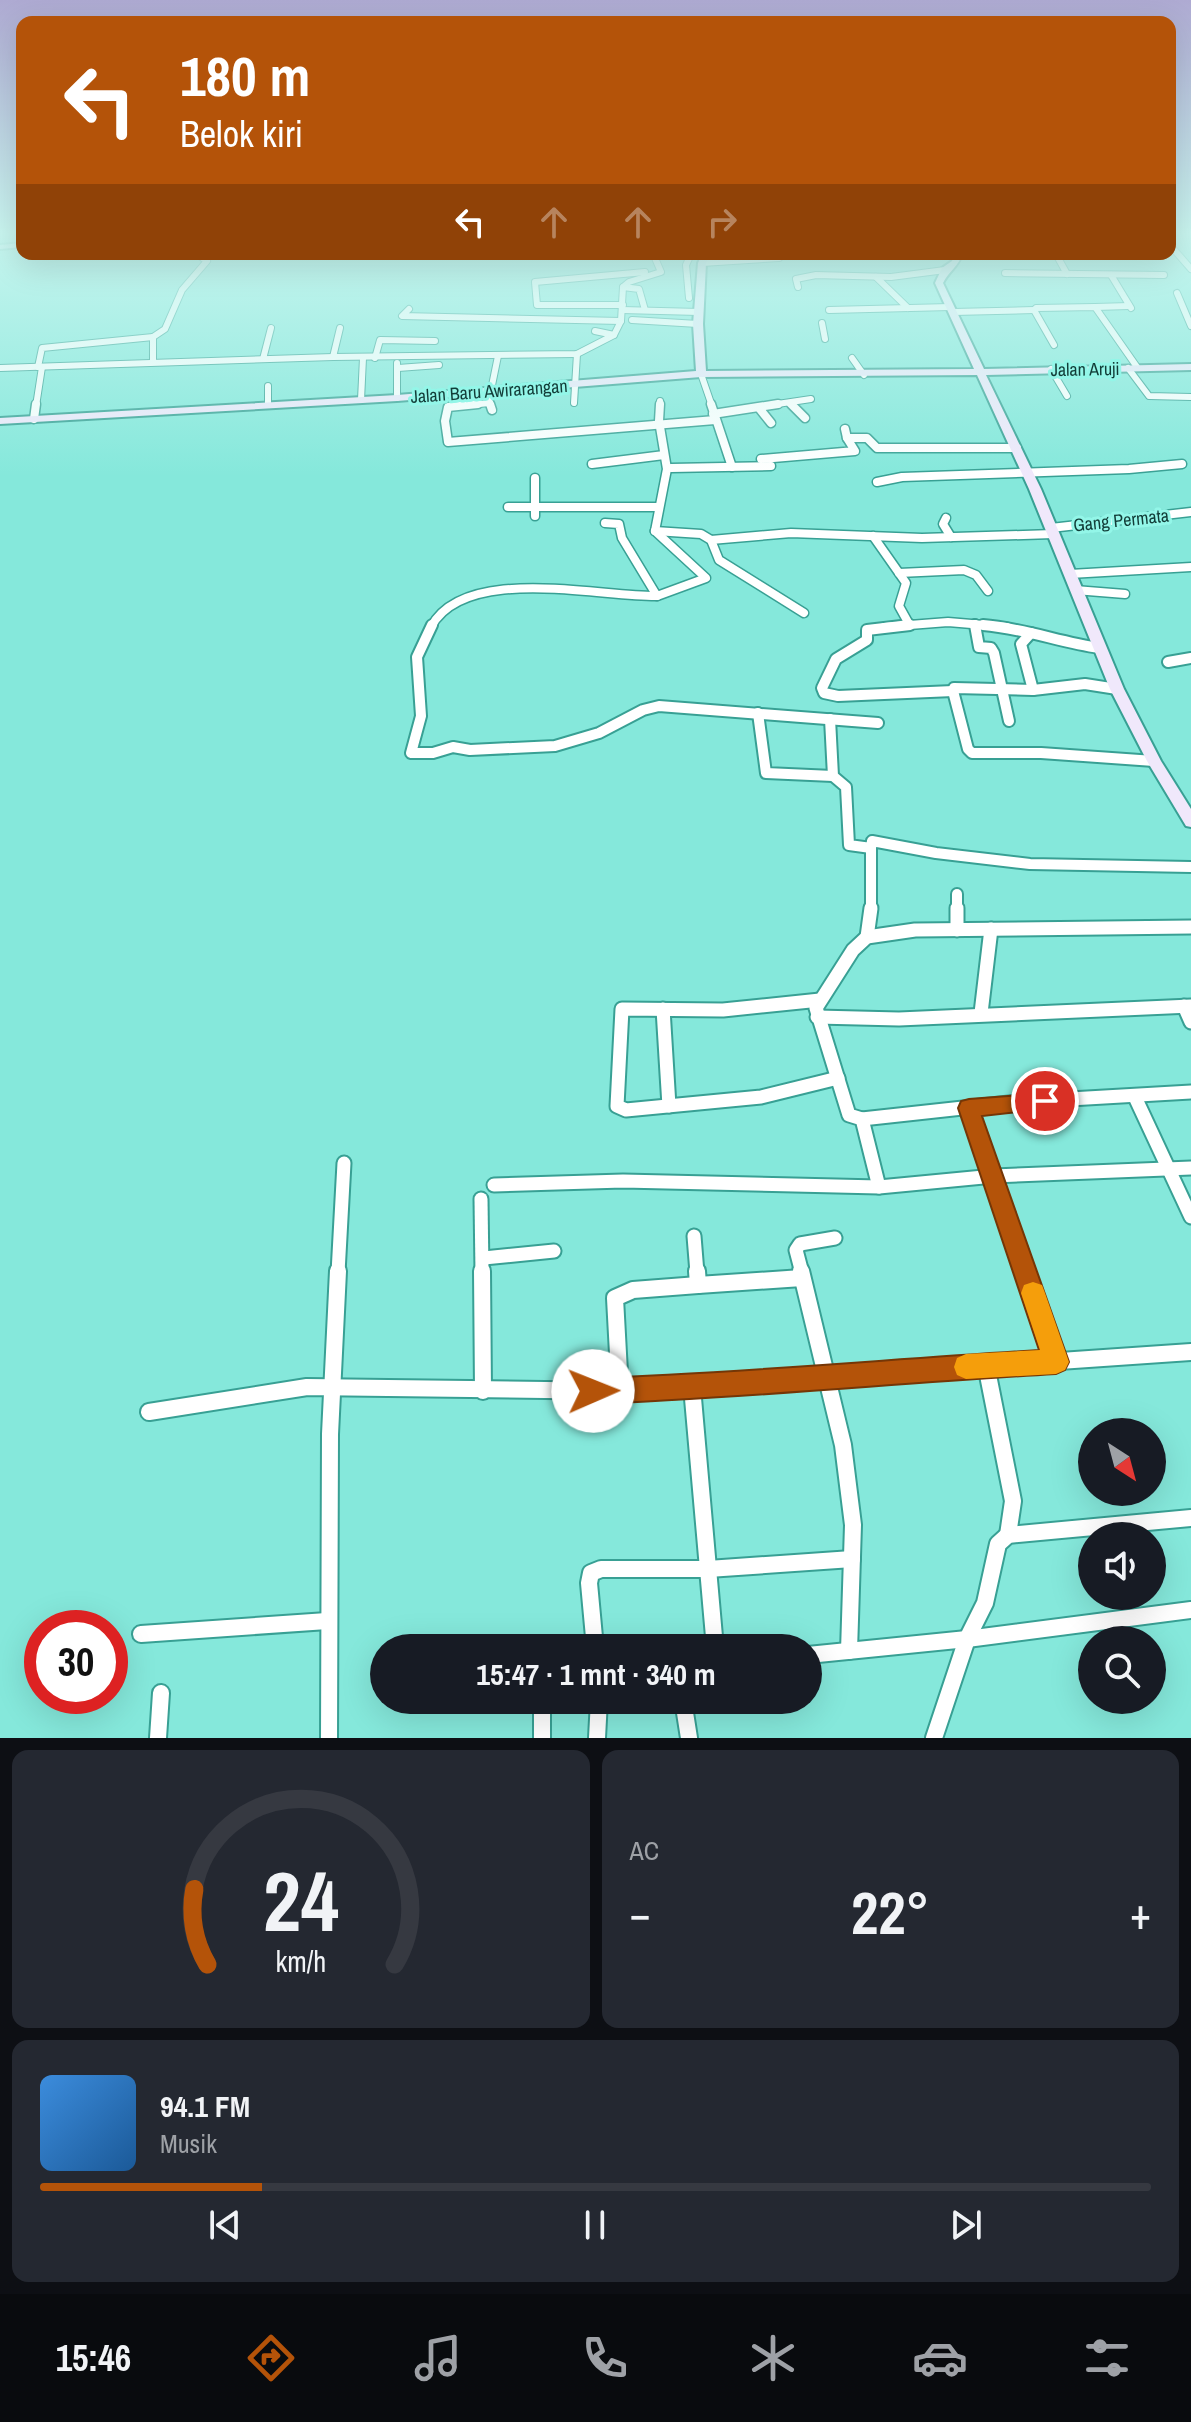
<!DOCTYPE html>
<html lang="id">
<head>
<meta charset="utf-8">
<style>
	body { margin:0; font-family:"Archivo Narrow",sans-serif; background:#242831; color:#f1f3f6; height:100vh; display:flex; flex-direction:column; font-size:30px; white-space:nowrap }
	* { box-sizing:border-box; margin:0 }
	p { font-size:26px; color:#9ea1a6 }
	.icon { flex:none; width:44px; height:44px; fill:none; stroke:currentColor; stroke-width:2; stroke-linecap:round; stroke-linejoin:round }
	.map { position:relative; height:1738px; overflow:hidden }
	.panel { display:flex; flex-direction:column; gap:12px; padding:12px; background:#0d0f14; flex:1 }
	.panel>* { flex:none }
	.guide { position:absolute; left:16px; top:16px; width:1160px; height:244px; border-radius:16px; box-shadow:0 8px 32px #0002; background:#b45309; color:#fff; overflow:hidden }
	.needle { width:52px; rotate:144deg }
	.buttons { position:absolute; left:1078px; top:1418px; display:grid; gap:16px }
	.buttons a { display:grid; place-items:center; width:88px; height:88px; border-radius:50%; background:#171b24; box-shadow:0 8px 32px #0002; font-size:40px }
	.speed { position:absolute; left:24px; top:1610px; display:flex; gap:16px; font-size:40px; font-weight:700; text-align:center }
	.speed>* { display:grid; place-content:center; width:104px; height:104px; border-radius:50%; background:#171b24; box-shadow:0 8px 32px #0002; line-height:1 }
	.speed .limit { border:12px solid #d22; background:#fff; color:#111 }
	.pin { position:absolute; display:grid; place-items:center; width:68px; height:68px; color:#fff; margin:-34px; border:4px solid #fff; border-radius:50%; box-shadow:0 2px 8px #0007 }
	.me { position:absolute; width:88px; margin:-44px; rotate:89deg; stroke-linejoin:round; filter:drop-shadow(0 0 6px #0008) }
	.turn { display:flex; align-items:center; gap:28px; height:168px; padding:0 32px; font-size:36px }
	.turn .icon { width:104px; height:104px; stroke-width:2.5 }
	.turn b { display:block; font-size:56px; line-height:68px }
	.lanes { display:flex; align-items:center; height:76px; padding:0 32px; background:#0003; justify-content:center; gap:40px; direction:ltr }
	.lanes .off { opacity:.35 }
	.big { font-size:60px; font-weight:700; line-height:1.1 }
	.panel .widget { flex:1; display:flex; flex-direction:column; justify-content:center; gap:12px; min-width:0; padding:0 28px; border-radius:16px; background:#242831 }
	.panel .dial { align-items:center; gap:0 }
	.dial svg { height:208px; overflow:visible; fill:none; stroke:#363941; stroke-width:7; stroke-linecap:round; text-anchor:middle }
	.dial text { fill:#f1f3f6; stroke:none }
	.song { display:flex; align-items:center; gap:24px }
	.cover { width:96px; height:96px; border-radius:12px; background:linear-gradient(135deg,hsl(210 70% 55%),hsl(210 70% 35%)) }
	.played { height:8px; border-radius:4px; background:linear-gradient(90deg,#b45309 20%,#363941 20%) }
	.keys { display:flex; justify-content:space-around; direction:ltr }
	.heat { display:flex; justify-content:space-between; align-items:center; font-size:44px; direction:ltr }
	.panel .tiles { flex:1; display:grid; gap:12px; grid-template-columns:1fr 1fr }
	.widget:last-child { grid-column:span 2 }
	.trip { position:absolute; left:370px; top:1634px; width:452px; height:80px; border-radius:40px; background:#171b24; box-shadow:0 8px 32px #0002; font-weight:700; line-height:80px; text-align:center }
	.tabs { display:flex; height:128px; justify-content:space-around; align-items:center; background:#090b0e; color:#9ea1a6 }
	.tabs .icon { width:56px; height:56px }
	.tabs .selected { color:#b45309 }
	.tabs b { font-size:36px; color:#f1f3f6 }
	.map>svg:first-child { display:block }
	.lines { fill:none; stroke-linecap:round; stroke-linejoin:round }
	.street-far4-casing { stroke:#38a094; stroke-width:8 }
	.street-far3-casing { stroke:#38a094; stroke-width:11 }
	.street-far2-casing { stroke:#38a094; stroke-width:14 }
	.street-far1-casing { stroke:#38a094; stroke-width:17 }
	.street-casing { stroke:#38a094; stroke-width:20 }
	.secondary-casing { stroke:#38a094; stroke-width:4 }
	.street-far4 { stroke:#fff; stroke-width:6 }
	.street-far3 { stroke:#fff; stroke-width:8 }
	.street-far2 { stroke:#fff; stroke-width:10 }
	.street-far1 { stroke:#fff; stroke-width:13 }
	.street { stroke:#fff; stroke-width:16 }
	.secondary { fill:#f0e8fb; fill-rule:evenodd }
	.route { fill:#b45309; stroke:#753606; stroke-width:2 }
	.slow { fill:#f59e0b }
	.labels { text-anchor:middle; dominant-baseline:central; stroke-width:6; stroke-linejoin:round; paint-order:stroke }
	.far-street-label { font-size:18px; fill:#123d38; stroke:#93f6e8 }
</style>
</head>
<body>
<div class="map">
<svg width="1191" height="1738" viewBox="0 0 1191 1738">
	<rect width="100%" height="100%" fill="#85e8db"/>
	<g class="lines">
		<defs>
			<g id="street-far4">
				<path d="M1170,245l21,24"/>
				<path d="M1056,254l11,20"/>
				<path d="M702,263l77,-5"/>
				<path d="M1005,273l159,2"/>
				<path d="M1111,275l20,33"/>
				<path d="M876,277l32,31"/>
				<path d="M623,287l16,2 6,21"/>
				<path d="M798,287l-2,-8 20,-4 75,2 54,-7"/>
				<path d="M1177,293l14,33"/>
				<path d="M689,298l-3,-33 5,-11"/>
				<path d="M623,305h-86l-2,-23 110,-10"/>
				<path d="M1095,307l34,-1"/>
				<path d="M409,309l-7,7 219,5"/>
				<path d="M622,310l77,2"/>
				<path d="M829,310l121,-3"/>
				<path d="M953,312l81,-2"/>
				<path d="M632,320l66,4"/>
				<path d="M822,323l3,16"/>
				<path d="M595,331l19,4"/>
				<path d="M1054,345l-20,-35 2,-2 59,-1 42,60"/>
				<path d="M333,357l7,-29"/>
				<path d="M375,358l5,-18 55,1"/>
				<path d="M852,358l12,17"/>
				<path d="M263,359l8,-31"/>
				<path d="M153,362v-25l12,-8 17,-39 25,-29 -10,-7"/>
				<path d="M397,363v35"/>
				<path d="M38,367l4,-19 111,-11"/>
				<path d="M0,368l333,-11 244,-3 37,-19 7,-14 2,-34 6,-5 32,-10 -6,-14 8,-4"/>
				<path d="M398,368l41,-3"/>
				<path d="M1128,368l21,28 42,1"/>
				<path d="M1051,369l16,27"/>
				<path d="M701,374l11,32"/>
				<path d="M268,386v19"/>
				<path d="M361,400l2,-42"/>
				<path d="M574,403l3,-49"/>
				<path d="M36,406l6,-39"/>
				<path d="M457,406l33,-3"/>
				<path d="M491,406l-2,-6 9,-44"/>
				<path d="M660,406v-5"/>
				<path d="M764,406l47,-7"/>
			</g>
			<g id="street-far3">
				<path d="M478,404l-30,3 -3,14 3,21 267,-22"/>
				<path d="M490,404l2,6"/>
				<path d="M711,404l21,63"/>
				<path d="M791,404l14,14"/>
				<path d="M759,408l12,15"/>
				<path d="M713,414l65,-10"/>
				<path d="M34,419l2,-15"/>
				<path d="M845,429l2,9h20l10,10h140"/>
				<path d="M761,459l94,-8 -8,-13"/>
				<path d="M592,464l72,-9"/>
				<path d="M671,468l100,-2"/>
				<path d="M535,478v38"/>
				<path d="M877,482l25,-5 227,-8 53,-5"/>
				<path d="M508,507h151"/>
				<path d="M946,518l-3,6 8,13"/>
				<path d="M605,523l14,1 3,14 35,58 49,-18 -51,-47"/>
				<path d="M1051,528l140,-16"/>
				<path d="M655,531l46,3 10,6 8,20 85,53"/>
				<path d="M655,531l12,-62 -8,-48 1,-17"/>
				<path d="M873,536l33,47 -7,23 10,18"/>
				<path d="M711,540l80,-7 131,5 131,-4"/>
				<path d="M899,573l65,-3 12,5 12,16"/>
				<path d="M1070,574l121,-7"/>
				<path d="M1075,590l50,4"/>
				<path d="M975,624l1,3"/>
				<path d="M431,627c34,-63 168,-30 226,-31"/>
				<path d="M884,627l64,-5 59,5"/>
			</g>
			<g id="street-far2">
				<path d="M432,625l-15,32 4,59 -10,37h22l20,-6 17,3 85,-4 44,-13 44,-23 16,-4 219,17"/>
				<path d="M910,625l-43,5v10l-31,19 -14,29 2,5 14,3 115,-5"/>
				<path d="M975,625l4,22 12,1 3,5 15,68"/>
				<path d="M983,625c39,3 77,17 116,23"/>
				<path d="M1031,633l-10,11 12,46"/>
				<path d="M1168,662l23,-4"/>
				<path d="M1117,689l-32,-5 -52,6 -79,-2 -1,3 15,58 4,4h69l113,8"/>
				<path d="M758,713l8,60 67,3"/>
				<path d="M830,719l3,57 13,11 3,58 22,3 1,-7 64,12 94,11 161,3"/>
				<path d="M957,894v16"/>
				<path d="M871,910v-62"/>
			</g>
			<g id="street-far1">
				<path d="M957,908v22"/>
				<path d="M867,937l4,-29"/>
				<path d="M820,1000l-97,10 -101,-1 -5,97 9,4 135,-13 77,-19"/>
				<path d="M1184,1006l7,16"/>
				<path d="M663,1009l6,97"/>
				<path d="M981,1013l10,-84"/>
				<path d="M817,1017l82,2 292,-13"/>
				<path d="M1135,1097l56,120"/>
				<path d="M969,1108l57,165"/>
				<path d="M862,1119l156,-17 173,-10"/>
				<path d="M494,1185l129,-4 256,6 115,-11 197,-8"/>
				<path d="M879,1187l-17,-68 -13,-4 -33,-107 37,-58 14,-13 48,-7 276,-3"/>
				<path d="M481,1199l1,74"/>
				<path d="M694,1236l3,37"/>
				<path d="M484,1258l70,-7"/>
				<path d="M338,1273l6,-110"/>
				<path d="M802,1273l-6,-23 4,-6 35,-6"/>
			</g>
			<g id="street">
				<path d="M482,1271l1,120"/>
				<path d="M697,1271l1,14 104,-7"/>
				<path d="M801,1271l42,174 10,80 -4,126"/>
				<path d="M1025,1271l31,91"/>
				<path d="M986,1365l27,136 -5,34"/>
				<path d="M692,1387l23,261"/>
				<path d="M620,1391l-5,-93 18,-8 65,-5"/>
				<path d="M149,1412l158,-25 313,4 571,-39"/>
				<path d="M141,1634l186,-13"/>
				<path d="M595,1648l-6,-65 2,-10 10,-4h107l144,-10"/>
				<path d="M808,1655l159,-16 224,-29"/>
				<path d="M542,1700v38"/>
				<path d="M683,1700l6,38"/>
				<path d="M158,1738l3,-45"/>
				<path d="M329,1738l1,-304 8,-163"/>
				<path d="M597,1738l2,-38"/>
				<path d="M934,1738l33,-99 18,-36 13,-59 10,-9 183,-17"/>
			</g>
			<g id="secondary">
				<path d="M22,243v4l-22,2v-4z"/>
				<path d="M702,254h8l-4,9 -3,61 3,47 268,-2 -39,-86 7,-15 10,-7 2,-7h8c-3,12 -13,17 -19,29l41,86 207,-5v6l-205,5 55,114 83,200 37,72 30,48v18l-5,-1 -39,-65 -37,-72 -81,-200 -52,-114 -276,2 -304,24 -397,23v-6l397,-23 299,-24 -3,-47 5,-61z"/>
			</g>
		</defs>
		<use href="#street-far4" class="street-far4-casing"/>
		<use href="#street-far3" class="street-far3-casing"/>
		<use href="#street-far2" class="street-far2-casing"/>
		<use href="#street-far1" class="street-far1-casing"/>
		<use href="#street" class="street-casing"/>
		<use href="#secondary" class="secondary-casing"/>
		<use href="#street-far4" class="street-far4"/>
		<use href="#street-far3" class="street-far3"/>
		<use href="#street-far2" class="street-far2"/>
		<use href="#street-far1" class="street-far1"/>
		<use href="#street" class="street"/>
		<use href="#secondary" class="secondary"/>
	</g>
	<linearGradient id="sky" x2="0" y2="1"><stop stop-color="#aeaad2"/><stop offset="0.49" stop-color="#c8f5ef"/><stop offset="1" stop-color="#c8f5ef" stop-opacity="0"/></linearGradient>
	<rect width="1191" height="476" fill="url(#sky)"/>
	<path class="route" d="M1045,1093l8,2 3,6 -3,7 -71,8 87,246 -4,8 -9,4c-155,9 -309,24 -463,30l-10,-4 -3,-9 3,-9 10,-4c149,-5 297,-19 446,-28l-81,-242 3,-7 8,-2z"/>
	<path class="slow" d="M1033,1282l9,3 3,8 24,69 -4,8 -9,4 -90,5 -9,-4 -3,-8 3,-9 9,-4 74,-4 -19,-57 3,-8z"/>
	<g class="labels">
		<g class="far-street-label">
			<text transform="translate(1085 369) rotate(-1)">Jalan Aruji</text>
			<text transform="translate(489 391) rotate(-4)">Jalan Baru Awirarangan</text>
			<text transform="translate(1121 520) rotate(-6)">Gang Permata</text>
		</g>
	</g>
</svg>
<div class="buttons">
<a><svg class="needle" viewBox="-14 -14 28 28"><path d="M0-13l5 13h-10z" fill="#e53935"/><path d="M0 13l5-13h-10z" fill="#9ea1a6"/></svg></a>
<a><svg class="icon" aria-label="sound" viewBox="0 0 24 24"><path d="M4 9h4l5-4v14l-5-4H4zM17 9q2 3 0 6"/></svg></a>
<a><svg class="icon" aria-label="search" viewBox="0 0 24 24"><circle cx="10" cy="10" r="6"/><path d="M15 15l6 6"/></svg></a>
</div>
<div class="speed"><div class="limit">30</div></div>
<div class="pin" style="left:1045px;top:1101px;background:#d93025"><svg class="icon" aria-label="arrive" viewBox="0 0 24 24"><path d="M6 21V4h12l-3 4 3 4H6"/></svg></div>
<svg class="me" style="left:593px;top:1391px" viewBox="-20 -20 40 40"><circle r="19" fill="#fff"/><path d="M0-13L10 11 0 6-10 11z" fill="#b45309"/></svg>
<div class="trip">15:47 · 1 mnt · 340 m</div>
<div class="guide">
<div class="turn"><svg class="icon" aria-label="left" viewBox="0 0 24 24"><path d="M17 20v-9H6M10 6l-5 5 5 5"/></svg><div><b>180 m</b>Belok kiri</div></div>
<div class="lanes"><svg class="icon" aria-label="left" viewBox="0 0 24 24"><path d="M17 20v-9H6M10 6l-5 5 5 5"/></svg><svg class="icon off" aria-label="ahead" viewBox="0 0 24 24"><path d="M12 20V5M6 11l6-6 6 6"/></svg><svg class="icon off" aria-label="ahead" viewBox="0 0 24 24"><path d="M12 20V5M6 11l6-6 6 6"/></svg><svg class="icon off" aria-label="right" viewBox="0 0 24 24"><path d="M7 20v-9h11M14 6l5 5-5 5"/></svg></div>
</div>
</div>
<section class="panel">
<div class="tiles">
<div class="widget dial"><svg viewBox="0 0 100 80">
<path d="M14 69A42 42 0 1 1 86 69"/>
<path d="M14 69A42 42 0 0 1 9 40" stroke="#b45309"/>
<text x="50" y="56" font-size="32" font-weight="700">24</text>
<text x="50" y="72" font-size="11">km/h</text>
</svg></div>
<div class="widget"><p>AC</p>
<div class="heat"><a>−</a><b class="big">22°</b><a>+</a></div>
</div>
<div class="widget">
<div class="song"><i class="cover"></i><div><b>94.1 FM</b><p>Musik</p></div></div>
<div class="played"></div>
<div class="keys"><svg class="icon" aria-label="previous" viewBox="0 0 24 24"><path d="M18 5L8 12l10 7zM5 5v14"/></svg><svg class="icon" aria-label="pause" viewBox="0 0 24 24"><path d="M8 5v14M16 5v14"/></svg><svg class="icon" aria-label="next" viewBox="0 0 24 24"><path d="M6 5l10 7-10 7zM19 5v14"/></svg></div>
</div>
</div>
</section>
<nav class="tabs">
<b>15:46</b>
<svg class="icon selected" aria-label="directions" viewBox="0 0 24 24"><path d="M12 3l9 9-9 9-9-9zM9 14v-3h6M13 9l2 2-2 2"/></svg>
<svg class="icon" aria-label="music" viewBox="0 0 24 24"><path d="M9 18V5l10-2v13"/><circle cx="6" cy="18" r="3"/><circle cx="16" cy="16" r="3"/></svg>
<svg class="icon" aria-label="phone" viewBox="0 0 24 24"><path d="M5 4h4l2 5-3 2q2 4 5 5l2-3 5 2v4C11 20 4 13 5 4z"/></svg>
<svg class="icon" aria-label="climate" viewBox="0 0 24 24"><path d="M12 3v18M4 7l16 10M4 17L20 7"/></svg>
<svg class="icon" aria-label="car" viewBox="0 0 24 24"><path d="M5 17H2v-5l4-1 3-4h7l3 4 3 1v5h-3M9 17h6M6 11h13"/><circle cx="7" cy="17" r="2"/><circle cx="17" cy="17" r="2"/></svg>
<svg class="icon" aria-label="filters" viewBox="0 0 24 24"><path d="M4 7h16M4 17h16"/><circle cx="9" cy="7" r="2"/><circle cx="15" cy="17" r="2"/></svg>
</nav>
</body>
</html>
